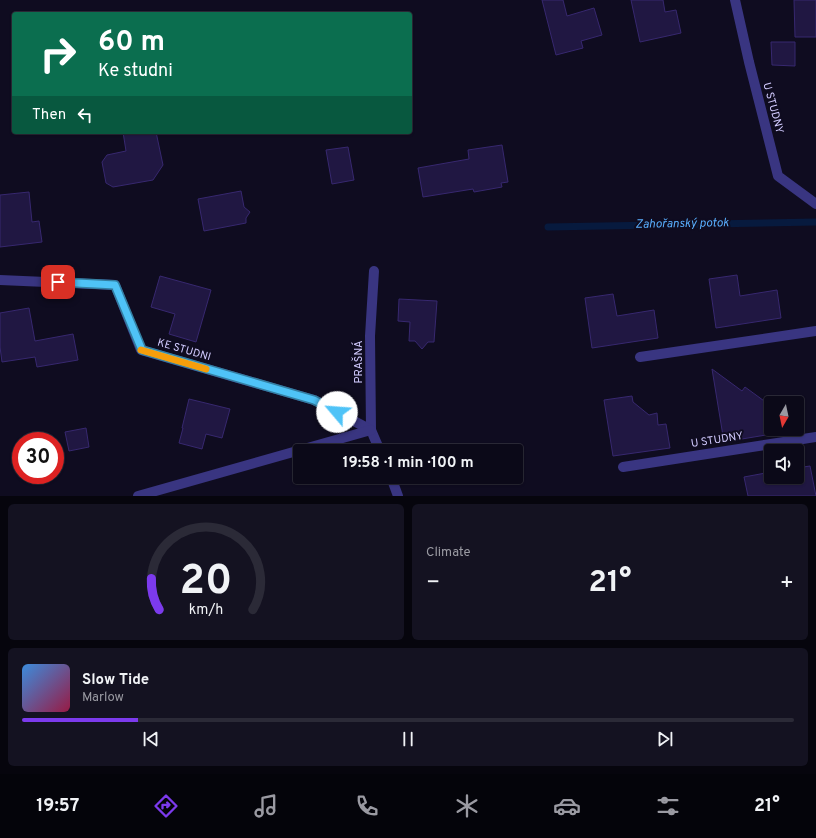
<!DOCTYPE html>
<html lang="en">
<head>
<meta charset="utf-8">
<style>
	body { margin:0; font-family:Overpass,sans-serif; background:#141221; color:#f1f3f6; height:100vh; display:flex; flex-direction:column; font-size:15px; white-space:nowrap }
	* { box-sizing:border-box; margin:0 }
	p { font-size:13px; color:#9a9aa2 }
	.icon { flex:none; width:22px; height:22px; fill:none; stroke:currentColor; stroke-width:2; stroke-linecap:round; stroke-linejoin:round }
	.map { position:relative; height:496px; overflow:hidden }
	.side { display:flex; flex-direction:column; gap:8px; padding:8px; background:#06050d; flex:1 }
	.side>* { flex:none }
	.banner { position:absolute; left:12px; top:12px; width:400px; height:122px; border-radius:4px; box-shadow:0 1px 3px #0004,0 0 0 1px #2b2a37; background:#0b6e4f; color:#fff; overflow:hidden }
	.needle { width:26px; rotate:189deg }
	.buttons { position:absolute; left:764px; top:396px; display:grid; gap:8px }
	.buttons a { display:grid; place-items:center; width:40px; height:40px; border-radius:4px; background:#0b0918; box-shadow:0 1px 3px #0004,0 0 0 1px #2b2a37; font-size:20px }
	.speed { position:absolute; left:12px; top:432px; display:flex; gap:8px; font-size:20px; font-weight:700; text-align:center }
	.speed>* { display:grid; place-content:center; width:52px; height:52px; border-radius:50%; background:#0b0918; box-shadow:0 1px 3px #0004,0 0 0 1px #2b2a37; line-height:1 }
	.speed .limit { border:6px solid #d22; background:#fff; color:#111 }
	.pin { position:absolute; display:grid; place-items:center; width:34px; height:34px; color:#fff; margin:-17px; border-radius:8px; box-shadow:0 2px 6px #0006 }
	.me { position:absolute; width:44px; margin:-22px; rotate:297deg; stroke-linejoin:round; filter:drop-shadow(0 0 3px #0008) }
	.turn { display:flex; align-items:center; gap:14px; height:84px; padding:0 20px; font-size:18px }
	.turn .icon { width:52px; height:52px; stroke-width:2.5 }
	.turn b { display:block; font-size:28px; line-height:34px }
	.then { display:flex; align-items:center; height:38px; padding:0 20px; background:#0003; gap:8px; font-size:15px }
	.big { font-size:30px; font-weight:700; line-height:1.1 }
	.side .card { flex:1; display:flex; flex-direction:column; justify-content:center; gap:6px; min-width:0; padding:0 14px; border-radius:6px; background:#141221 }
	.side .dial { align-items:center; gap:0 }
	.dial svg { height:104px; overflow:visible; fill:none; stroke:#2b2a37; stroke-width:7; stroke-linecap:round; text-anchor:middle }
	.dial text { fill:#f1f3f6; stroke:none }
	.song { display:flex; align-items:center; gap:12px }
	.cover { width:48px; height:48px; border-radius:6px; background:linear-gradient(135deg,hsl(210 70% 55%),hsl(340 70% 35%)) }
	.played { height:4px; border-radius:2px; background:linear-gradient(90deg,#7c3aed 15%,#2b2a37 15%) }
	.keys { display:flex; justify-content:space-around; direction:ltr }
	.heat { display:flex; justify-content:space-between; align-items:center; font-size:22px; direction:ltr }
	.side .tiles { flex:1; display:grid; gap:8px; grid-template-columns:1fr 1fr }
	.card:last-child { grid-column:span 2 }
	.trip { position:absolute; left:293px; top:444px; width:230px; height:40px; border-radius:4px; background:#0b0918; box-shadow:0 1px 3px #0004,0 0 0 1px #2b2a37; font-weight:700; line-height:40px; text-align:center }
	.tab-bar { display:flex; height:64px; justify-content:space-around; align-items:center; background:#04040a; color:#9a9aa2 }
	.tab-bar .icon { width:28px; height:28px }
	.tab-bar .current { color:#7c3aed }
	.tab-bar b { font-size:18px; color:#f1f3f6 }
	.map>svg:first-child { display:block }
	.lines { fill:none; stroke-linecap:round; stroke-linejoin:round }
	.stream { stroke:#071a3e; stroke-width:7 }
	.building { fill:#201742; stroke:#37286f }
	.minor { stroke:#393581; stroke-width:10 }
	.route-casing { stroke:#337fa1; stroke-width:10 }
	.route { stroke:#4fc3f7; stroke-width:7 }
	.slow { stroke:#f59e0b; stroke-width:7 }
	.labels { text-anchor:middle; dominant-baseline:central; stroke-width:4; stroke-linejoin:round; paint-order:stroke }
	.street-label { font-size:11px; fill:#d2cbff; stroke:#0f0c20 }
	.water-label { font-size:12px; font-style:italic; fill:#59afff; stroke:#0f0c20 }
</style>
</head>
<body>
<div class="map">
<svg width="816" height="496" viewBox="0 0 816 496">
	<rect width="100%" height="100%" fill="#0f0c20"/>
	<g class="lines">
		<path class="stream" d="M548,227l268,-5"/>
	</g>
	<g class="building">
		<path d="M542,0h21l4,16 27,-8 8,27 -21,6 2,7 -27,7z"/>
		<path d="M631,0h32l2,12 11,-2 5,23 -41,9z"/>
		<path d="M794,0h22v37h-21z"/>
		<path d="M771,42h24v24l-23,-1z"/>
		<path d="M123,132h33l7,33 -10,15 -40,7 -7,-4 -4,-21 5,-7 19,-4z"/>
		<path d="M502,145l6,37 -7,1 1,4 -28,5 -1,-3 -50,8 -5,-29 51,-9 -1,-9z"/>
		<path d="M348,147l6,33 -22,4 -6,-34z"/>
		<path d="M241,191l3,16 6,5 -4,6v5l-42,8 -6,-32z"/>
		<path d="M29,192l3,30 7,-1 3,21 -42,5v-52z"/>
		<path d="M737,275l3,21 37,-6 4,28 -65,10 -7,-49z"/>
		<path d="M160,276l51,14 -15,52 -27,-8 6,-20 -24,-7z"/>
		<path d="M613,294l4,22 37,-6 4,28 -66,10 -7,-50z"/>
		<path d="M399,299l38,2 -3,41h-6l-6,7 -7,-8h-6l1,-19 -12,-1z"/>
		<path d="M29,308l6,33 38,-7 5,26 -41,7 -2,-10 -33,5 -2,-15v-34z"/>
		<path d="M712,369l30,22 3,-4 26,19v23h26v-4l5,4 -78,13z"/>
		<path d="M632,396l1,6 16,13 8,-2 1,12 8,-1 4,24 -57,8 -9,-56z"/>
		<path d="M189,399l41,10 -8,29 -16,-4 -4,15 -23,-6 4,-15h-1z"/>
		<path d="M86,428l3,19 -20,4 -4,-19z"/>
		<path d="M810,466l6,30h-68l-4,-19 27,-5v5h26v-9z"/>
	</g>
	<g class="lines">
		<g class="minor">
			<path d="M735,0l14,62 29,114 38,28"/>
			<path d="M374,271l-4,65 1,94 9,21"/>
			<path d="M0,280l115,5 26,65 173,50 57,30"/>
			<path d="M640,357l176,-26"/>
			<path d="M623,467l193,-30"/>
			<path d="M391,477l7,19"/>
			<path d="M138,496l233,-66"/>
		</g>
	</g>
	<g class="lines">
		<defs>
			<path id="route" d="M58,282l57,3 27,65 172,50 23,12"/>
		</defs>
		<use href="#route" class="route-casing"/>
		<use href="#route" class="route"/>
		<path class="slow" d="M141,350l65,19"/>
	</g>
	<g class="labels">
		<g class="street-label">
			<text transform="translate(773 108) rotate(75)">U STUDNY</text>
			<text transform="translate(184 350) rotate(16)">KE STUDNI</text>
			<text transform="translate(359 362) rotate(-90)">PRAŠNÁ</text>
			<text transform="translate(717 440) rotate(-9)">U STUDNY</text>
		</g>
		<g class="water-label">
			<text transform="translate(682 224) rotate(-1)">Zahořanský potok</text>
		</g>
	</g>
</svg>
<div class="buttons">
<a><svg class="needle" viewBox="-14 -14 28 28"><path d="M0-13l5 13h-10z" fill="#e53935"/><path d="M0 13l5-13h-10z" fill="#9a9aa2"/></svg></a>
<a><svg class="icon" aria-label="sound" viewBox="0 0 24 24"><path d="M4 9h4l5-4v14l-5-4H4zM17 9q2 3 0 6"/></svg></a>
</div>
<div class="speed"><div class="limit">30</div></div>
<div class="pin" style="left:58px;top:282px;background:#d93025"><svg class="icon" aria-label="arrive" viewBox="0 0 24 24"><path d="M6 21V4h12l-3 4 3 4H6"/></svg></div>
<svg class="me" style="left:337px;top:412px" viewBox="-20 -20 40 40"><circle r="19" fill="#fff"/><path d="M0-13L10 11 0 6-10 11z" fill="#4fc3f7"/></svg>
<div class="trip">19:58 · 1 min · 100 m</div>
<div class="banner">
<div class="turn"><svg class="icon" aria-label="right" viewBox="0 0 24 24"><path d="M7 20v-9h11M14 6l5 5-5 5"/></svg><div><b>60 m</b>Ke studni</div></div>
<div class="then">Then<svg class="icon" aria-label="left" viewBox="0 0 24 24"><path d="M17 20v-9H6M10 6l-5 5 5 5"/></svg></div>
</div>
</div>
<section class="side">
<div class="tiles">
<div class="card dial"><svg viewBox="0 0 100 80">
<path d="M14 69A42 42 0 1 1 86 69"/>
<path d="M14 69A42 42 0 0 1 8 45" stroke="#7c3aed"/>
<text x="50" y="56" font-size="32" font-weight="700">20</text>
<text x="50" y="72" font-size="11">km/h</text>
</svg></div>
<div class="card"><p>Climate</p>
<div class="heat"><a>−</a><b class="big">21°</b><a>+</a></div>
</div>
<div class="card">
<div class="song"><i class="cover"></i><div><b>Slow Tide</b><p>Marlow</p></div></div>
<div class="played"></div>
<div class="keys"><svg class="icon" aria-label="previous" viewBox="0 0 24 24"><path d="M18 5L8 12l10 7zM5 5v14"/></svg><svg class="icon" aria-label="pause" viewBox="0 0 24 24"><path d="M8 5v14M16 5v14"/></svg><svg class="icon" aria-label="next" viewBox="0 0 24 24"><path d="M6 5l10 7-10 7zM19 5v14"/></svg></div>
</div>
</div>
</section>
<nav class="tab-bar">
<b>19:57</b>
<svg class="icon current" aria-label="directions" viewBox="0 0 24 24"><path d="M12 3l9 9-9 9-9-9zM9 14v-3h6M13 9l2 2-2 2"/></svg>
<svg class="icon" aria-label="music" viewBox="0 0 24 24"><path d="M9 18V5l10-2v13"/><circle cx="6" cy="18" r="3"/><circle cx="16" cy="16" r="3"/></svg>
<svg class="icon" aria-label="phone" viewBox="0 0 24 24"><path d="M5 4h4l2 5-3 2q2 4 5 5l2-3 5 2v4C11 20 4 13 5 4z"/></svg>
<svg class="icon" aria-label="climate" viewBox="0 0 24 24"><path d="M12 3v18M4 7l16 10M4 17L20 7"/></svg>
<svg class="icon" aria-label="car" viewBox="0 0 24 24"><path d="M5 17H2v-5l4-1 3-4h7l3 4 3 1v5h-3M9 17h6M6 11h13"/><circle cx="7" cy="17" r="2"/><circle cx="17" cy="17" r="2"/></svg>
<svg class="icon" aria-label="filters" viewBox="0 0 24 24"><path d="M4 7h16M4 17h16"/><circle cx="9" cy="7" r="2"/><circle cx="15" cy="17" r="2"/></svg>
<b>21°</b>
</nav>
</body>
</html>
